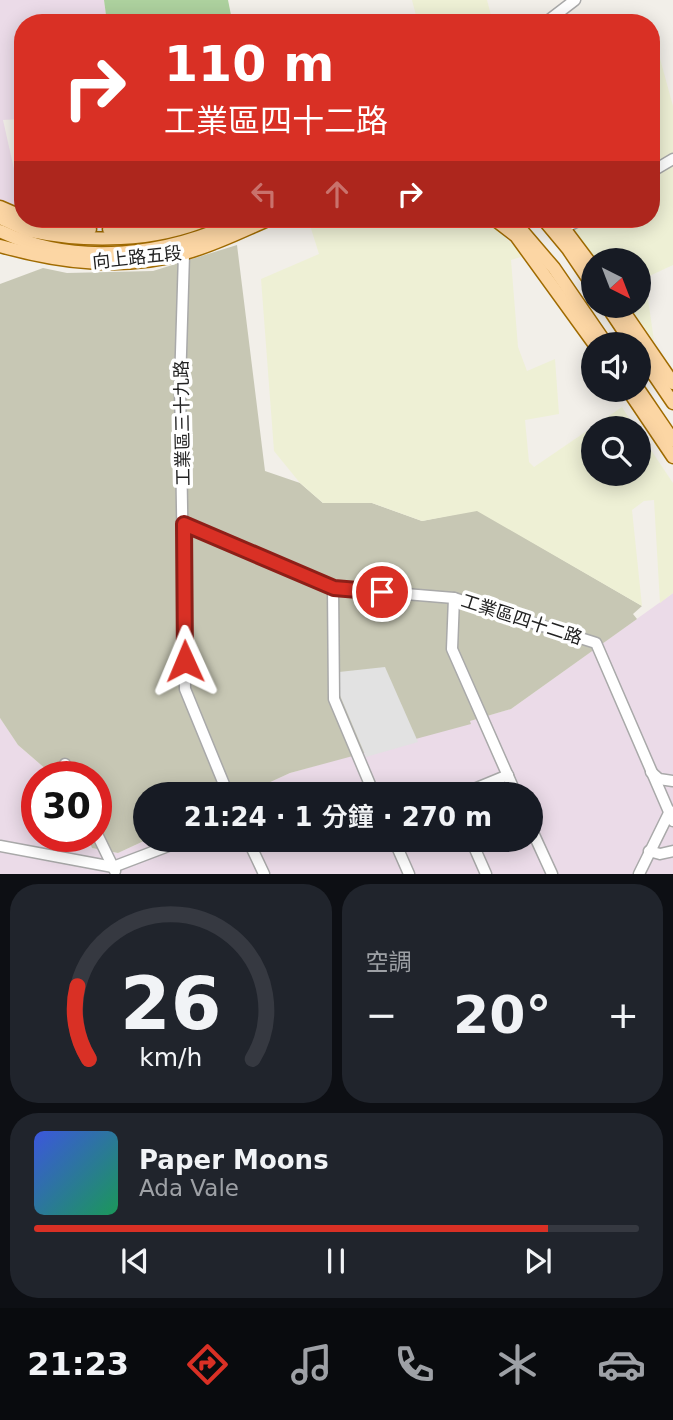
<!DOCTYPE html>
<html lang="zh-TW">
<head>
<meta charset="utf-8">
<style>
	body { margin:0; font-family:"DejaVu Sans","Noto Sans TC",sans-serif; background:#20242c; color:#f1f3f6; height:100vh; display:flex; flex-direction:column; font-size:26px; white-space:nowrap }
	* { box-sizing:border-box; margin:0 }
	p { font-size:23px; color:#9ea1a6 }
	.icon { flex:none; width:38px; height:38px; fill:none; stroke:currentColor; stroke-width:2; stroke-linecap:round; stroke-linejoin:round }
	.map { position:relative; height:874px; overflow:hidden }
	.details { display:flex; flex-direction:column; gap:10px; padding:10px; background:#0d0f14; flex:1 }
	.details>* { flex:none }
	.banner { position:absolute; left:14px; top:14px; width:646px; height:214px; border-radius:28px; box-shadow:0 4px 18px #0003; background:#d93025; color:#fff; overflow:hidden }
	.needle { width:46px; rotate:138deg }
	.tools { position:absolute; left:581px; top:248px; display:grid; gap:14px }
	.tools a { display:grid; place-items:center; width:70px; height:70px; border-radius:50%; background:#171b24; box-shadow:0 4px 18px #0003; font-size:35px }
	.speed { position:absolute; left:21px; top:761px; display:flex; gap:14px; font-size:35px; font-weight:700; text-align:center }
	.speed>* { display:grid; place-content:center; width:91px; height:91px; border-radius:50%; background:#171b24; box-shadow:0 4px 18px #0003; line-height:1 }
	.speed .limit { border:10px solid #d22; background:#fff; color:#111 }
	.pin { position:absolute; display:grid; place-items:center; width:60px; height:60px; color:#fff; margin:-30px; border:4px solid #fff; border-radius:50%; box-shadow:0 2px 7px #0007 }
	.me { position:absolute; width:77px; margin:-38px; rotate:359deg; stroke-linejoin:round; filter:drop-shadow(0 0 5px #0008) }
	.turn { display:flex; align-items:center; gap:24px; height:147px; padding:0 35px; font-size:32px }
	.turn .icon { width:91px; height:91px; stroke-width:2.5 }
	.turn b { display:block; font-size:49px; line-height:60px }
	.lanes { display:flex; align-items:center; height:66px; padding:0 35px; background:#0003; justify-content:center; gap:35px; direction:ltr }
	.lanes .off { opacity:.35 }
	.big { font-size:52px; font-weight:600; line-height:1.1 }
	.details .tile { flex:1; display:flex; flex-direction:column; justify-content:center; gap:10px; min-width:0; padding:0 24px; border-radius:28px; background:#20242c }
	.details .dial { align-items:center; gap:0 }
	.dial svg { height:182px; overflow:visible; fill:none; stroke:#363941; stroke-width:7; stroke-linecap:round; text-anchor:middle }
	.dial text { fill:#f1f3f6; stroke:none }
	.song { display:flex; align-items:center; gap:21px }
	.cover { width:84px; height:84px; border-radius:10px; background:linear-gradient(135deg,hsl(230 70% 55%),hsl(150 70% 35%)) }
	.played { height:7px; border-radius:4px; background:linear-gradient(90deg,#d93025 85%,#363941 85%) }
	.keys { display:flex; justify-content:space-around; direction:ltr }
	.heat { display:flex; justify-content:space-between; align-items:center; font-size:38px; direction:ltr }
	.details .tiles { flex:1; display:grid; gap:10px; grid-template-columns:1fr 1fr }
	.tile:last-child { grid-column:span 2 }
	.trip { position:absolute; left:133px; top:782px; width:410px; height:70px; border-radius:35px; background:#171b24; box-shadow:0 4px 18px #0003; font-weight:600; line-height:70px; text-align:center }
	.dock { display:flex; height:112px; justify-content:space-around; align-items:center; background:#090b0e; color:#9ea1a6 }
	.dock .icon { width:49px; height:49px }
	.dock .active { color:#d93025 }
	.dock b { font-size:32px; color:#f1f3f6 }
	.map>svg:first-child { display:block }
	.industrial { fill:#ebdbe8 }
	.construction { fill:#c7c7b4 }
	.farmland { fill:#eef0d5 }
	.forest { fill:#add19e }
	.parking { fill:#e2e2e2 }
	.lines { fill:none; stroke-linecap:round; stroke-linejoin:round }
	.minor-casing { stroke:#a9a9a9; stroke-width:13 }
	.major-casing { stroke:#a06b00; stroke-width:15 }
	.minor { stroke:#fff; stroke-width:10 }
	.major { stroke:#fcd6a4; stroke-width:12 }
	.route-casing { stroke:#8d1f18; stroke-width:18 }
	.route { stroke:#d93025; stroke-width:12 }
	.labels { text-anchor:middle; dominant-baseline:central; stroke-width:7; stroke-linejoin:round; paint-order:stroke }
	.street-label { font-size:18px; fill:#222; stroke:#fff }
</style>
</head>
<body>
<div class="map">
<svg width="673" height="874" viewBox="0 0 673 874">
	<rect width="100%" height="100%" fill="#f2efe9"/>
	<g class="industrial">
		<path d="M0,0h104l3,23h-84v101l-2,-5 -18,1 20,89 -23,-8z"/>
		<path d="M673,593v281h-673v-156l18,27 37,32h-18v59l50,1 5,11 26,5 28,-13h384v-46h-286l46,-21 221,-64z"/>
	</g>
	<path class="construction" d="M237,245l28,226 35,12 23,20h49l50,18 55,-11 165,96 -9,8 4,5 -126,90 -41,12 1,3 -181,49 -46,21h-99l1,46 -28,13 -26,-5 -5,-11 9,-1v-59h-41l-37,-32 -18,-27v-434l43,-16 24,5 86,-2z"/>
	<g class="farmland">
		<path d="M412,0h75l6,23h-75z"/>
		<path d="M659,55l14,51v159l-28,13 9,63 -25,-35h10v-45h-42l-33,-42h87v-159z"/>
		<path d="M308,219h172l15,8 29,29 -13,4 7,87 9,24 28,-12 4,55 -34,6 4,42 5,5 88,-60 14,22h-43v45h46v-42l34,51v110l-13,10 -6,-103 -10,1 -12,9 10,96 -165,-95 -55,10 -50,-18h-49l-23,-20 -26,-32 -13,-172 58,-25z"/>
	</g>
	<path class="forest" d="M104,0h124l3,15 -24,8h-100z"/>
	<path class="parking" d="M385,667l33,75 -52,15 -27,-64v-21z"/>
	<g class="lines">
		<defs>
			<g id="minor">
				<path d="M545,23l30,-23"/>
				<path d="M651,172l22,-13"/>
				<path d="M565,228l16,-9"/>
				<path d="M184,254l-4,131 5,304 43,105"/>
				<path d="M184,524l149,64 121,10 142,45 77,178"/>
				<path d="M333,588l1,111 40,95"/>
				<path d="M454,598l-2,51 64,145"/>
				<path d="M65,764l6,13"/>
				<path d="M651,772l8,7 14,2"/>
				<path d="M462,794l46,-19"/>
				<path d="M530,826l22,48"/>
				<path d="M96,832l19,39"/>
				<path d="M248,840l16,34"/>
				<path d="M394,840l15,34"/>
				<path d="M471,840l15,34"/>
				<path d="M0,846l113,21"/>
				<path d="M649,851l11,3 13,-3"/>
				<path d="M113,867l71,-27"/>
				<path d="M639,874l31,-63"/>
			</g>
			<g id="major">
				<path d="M0,207l23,10"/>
				<path d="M0,218c10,4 20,10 30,13 57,12 125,11 178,-12"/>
				<path d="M28,219l19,5 43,5"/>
				<path d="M494,219l22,17 79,109"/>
				<path d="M512,219l42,49 53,77"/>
				<path d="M543,219l25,30 25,37"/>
				<path d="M557,219l36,48"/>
				<path d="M109,229l44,-4 24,-6"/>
				<path d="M0,231c77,37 169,24 243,-12"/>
				<path d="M0,246c61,17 123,25 185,7 30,-8 57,-22 85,-34"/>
				<path d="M607,306l26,39"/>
				<path d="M620,306l53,77"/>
				<path d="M639,353l34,50"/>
				<path d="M628,390l45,67"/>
				<path d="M639,390l34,50"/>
			</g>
		</defs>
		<use href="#minor" class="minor-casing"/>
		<use href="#major" class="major-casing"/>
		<use href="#minor" class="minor"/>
		<use href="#major" class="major"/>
	</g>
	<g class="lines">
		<defs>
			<path id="route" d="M185,661l-1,-137 150,64 48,4"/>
		</defs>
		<use href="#route" class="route-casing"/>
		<use href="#route" class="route"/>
	</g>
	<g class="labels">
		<g class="street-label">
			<text transform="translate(137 257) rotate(-6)">向上路五段</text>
			<text transform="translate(182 423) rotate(-91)">工業區三十九路</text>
			<text transform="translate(522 619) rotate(18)">工業區四十二路</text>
		</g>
	</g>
</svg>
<div class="tools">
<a><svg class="needle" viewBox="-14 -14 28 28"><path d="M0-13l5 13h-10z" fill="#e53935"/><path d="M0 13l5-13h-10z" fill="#9ea1a6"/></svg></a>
<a><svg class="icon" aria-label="sound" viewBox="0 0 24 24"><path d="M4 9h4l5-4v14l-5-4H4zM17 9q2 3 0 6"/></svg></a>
<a><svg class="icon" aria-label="search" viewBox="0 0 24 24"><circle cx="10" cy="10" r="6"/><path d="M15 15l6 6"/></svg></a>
</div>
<div class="speed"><div class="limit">30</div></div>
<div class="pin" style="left:382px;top:592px;background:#d93025"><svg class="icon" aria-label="arrive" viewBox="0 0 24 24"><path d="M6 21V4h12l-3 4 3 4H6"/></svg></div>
<svg class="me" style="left:185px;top:661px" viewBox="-20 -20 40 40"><path d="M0-17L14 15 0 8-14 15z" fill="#d93025" stroke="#fff" stroke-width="4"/></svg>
<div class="trip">21:24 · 1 分鐘 · 270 m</div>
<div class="banner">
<div class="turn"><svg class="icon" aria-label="right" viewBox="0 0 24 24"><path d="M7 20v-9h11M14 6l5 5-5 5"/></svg><div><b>110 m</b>工業區四十二路</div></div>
<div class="lanes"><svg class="icon off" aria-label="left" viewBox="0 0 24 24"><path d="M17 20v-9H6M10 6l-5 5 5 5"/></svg><svg class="icon off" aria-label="ahead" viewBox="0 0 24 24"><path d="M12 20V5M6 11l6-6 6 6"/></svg><svg class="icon" aria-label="right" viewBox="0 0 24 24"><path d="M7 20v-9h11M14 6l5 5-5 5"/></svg></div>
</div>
</div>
<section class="details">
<div class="tiles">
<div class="tile dial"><svg viewBox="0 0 100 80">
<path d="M14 69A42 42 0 1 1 86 69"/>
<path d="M14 69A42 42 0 0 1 9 37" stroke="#d93025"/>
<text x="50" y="56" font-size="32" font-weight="700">26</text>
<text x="50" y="72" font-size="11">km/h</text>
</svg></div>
<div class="tile"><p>空調</p>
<div class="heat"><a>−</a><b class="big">20°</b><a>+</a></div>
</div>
<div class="tile">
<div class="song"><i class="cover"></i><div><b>Paper Moons</b><p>Ada Vale</p></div></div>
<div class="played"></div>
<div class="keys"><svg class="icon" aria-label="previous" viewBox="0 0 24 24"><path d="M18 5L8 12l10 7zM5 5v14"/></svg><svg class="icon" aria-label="pause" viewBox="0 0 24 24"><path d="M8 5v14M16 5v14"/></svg><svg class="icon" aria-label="next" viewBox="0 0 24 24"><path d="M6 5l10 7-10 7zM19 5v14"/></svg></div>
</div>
</div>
</section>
<nav class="dock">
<b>21:23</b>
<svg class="icon active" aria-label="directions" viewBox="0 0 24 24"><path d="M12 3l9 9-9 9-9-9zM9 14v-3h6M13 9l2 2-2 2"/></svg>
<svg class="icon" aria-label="music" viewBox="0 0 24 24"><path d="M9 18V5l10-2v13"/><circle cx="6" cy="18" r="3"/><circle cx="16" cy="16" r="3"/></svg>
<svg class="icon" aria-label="phone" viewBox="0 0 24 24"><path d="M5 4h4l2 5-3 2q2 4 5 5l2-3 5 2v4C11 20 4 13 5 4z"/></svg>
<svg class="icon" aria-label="climate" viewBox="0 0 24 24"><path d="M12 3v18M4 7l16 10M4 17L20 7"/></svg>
<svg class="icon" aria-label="car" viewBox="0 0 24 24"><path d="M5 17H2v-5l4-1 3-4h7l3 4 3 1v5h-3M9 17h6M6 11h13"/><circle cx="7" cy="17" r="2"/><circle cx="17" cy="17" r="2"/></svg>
</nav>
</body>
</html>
